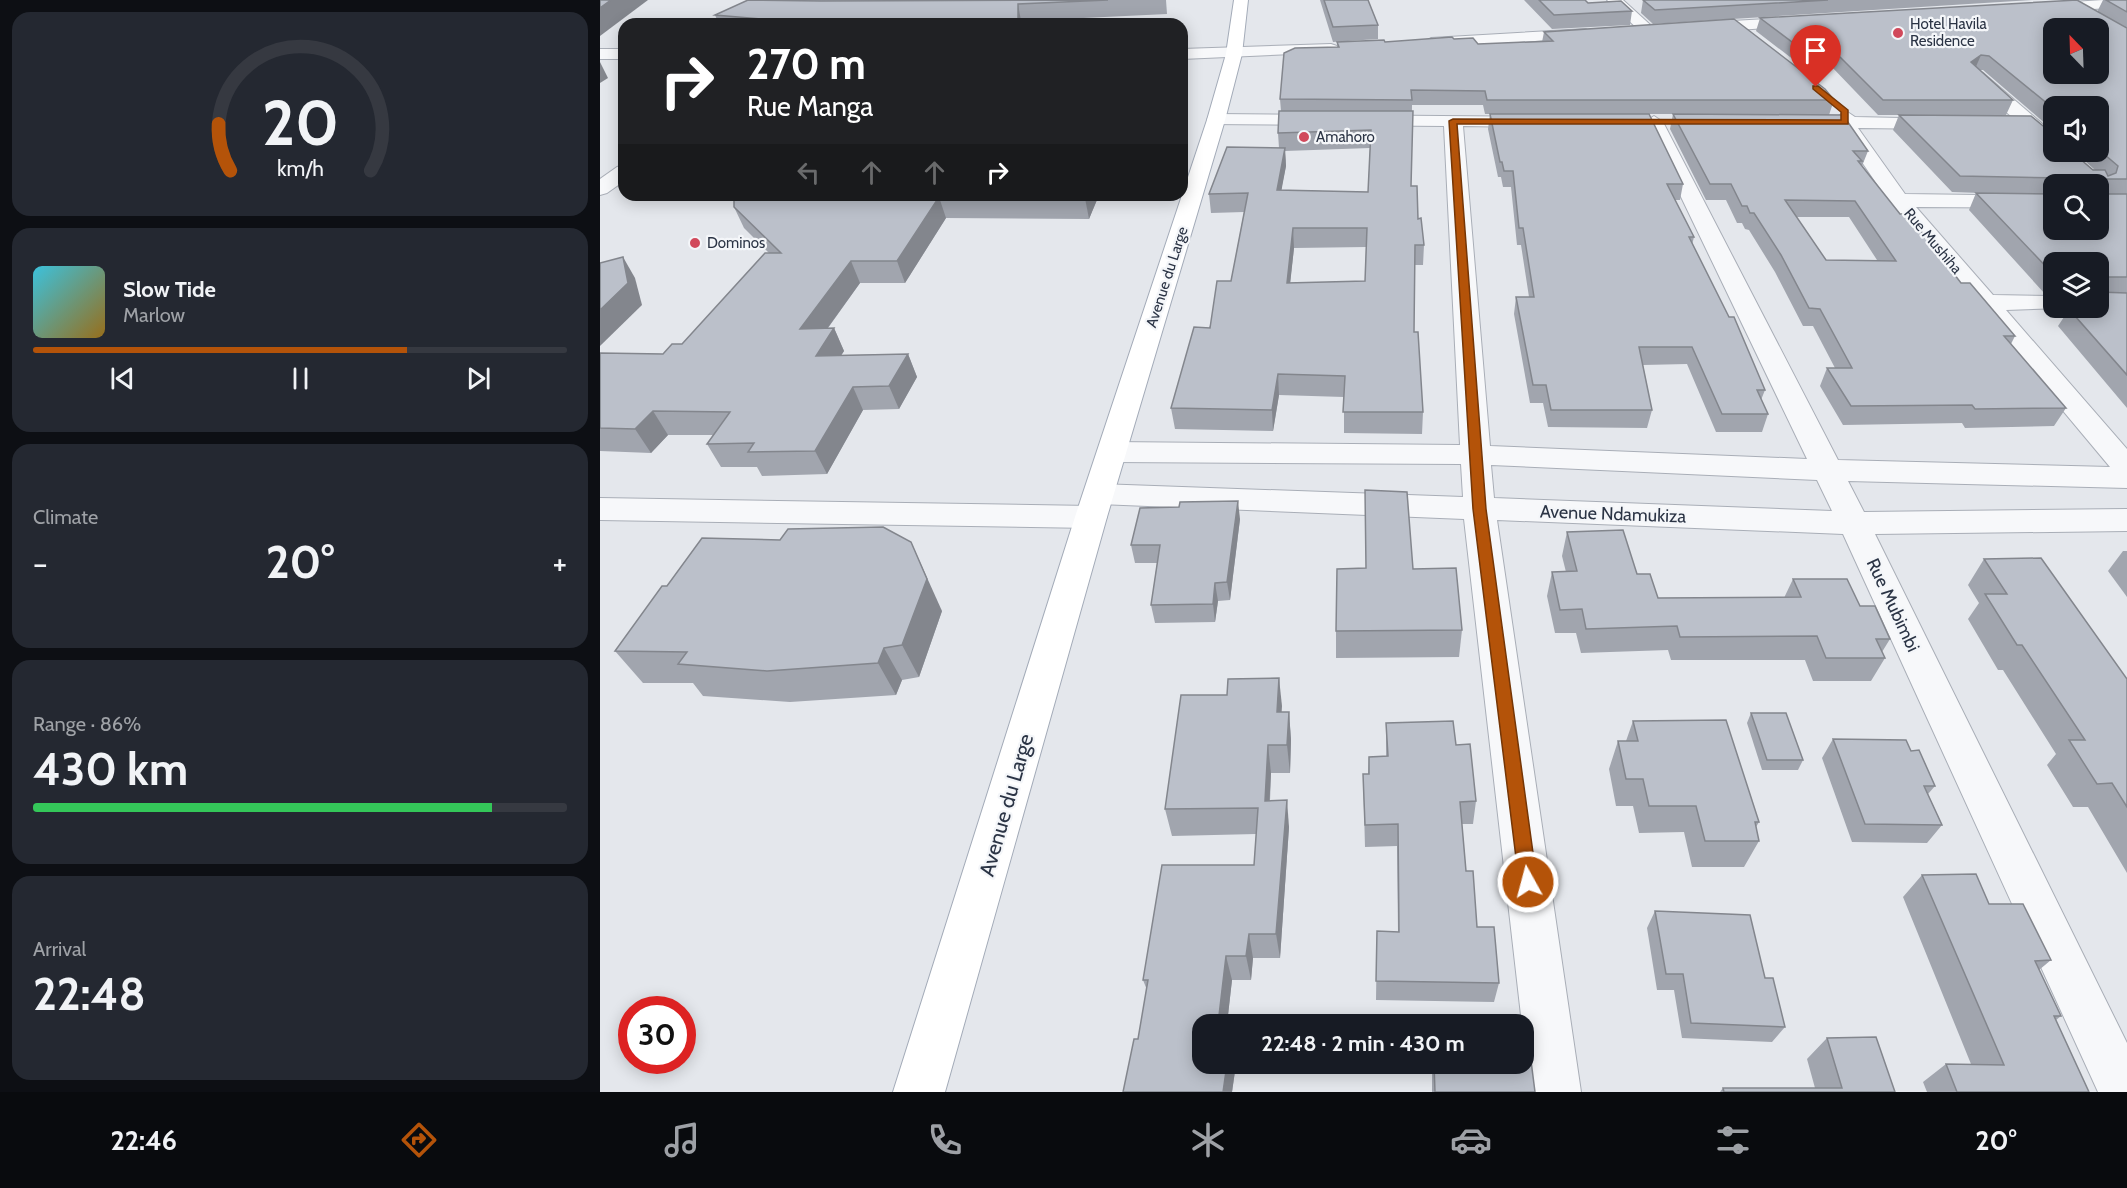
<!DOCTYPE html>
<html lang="en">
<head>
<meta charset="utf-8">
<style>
	body { margin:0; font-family:Cabin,sans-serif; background:#242831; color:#f1f3f6; height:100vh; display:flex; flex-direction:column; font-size:22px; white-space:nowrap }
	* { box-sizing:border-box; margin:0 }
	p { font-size:20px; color:#9ea1a6 }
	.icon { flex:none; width:33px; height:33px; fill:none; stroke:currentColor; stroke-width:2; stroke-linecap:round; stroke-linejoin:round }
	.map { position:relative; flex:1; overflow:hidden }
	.sheet { display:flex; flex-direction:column; gap:12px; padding:12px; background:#0d0f14; width:600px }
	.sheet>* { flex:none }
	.top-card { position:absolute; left:18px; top:18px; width:570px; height:183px; border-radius:18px; box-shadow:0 3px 15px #0003; background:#202124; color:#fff; overflow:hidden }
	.needle { width:39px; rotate:337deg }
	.fabs { position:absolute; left:1443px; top:18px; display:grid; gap:12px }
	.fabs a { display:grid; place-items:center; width:66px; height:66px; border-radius:12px; background:#171b24; box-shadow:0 3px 15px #0003; font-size:30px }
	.speed { position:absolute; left:18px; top:996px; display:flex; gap:12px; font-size:30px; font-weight:700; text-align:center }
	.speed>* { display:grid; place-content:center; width:78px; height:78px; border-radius:50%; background:#171b24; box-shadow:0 3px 15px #0003; line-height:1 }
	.speed .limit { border:9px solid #d22; background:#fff; color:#111 }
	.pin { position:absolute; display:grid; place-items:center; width:51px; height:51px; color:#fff; margin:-62px -26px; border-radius:50% 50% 50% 0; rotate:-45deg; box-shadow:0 0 6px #0007 }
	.pin .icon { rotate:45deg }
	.me { position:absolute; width:66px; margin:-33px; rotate:353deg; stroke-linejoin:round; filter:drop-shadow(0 0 4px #0008) }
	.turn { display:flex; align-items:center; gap:21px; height:126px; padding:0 30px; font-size:27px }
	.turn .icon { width:78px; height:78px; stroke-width:2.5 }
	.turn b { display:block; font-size:42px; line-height:51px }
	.lanes { display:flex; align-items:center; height:57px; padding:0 30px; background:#0003; justify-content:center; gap:30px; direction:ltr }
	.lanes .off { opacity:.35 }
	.big { font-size:45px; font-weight:700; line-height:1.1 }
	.sheet .tile { flex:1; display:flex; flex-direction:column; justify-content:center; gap:9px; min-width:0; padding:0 21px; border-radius:18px; background:#242831 }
	.sheet .dial { align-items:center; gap:0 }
	.dial svg { height:156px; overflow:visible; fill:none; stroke:#363941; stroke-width:7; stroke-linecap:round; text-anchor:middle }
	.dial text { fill:#f1f3f6; stroke:none }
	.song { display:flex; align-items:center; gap:18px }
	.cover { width:72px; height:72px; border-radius:9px; background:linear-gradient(135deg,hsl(190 70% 55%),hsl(40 70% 35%)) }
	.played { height:6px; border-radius:3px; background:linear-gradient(90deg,#b45309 70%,#363941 70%) }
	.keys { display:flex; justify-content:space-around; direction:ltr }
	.heat { display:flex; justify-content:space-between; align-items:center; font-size:33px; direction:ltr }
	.charge { height:9px; border-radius:4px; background:linear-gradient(90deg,#34c759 86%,#363941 0) }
	.trip { position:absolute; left:592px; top:1014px; width:342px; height:60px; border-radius:18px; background:#171b24; box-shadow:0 3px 15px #0003; font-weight:700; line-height:60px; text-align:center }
	.dock { display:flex; height:96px; justify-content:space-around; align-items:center; background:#090b0e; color:#9ea1a6 }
	.dock .icon { width:42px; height:42px }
	.dock .selected { color:#b45309 }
	.dock b { font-size:27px; color:#f1f3f6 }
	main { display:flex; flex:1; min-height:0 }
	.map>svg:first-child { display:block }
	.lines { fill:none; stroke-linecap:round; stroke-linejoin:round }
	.minor-casing { stroke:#a9aeb7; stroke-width:2 }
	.major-casing { stroke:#a3abb8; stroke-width:2 }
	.minor { fill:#f7f8fa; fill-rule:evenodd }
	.major { fill:#fff; fill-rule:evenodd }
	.wall { fill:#a1a5ae; fill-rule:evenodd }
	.shaded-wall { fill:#83868d }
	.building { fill:#bbc0ca; stroke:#83868d; stroke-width:1.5; fill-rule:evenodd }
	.route { fill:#b45309; stroke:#753606; stroke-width:1.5 }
	.poi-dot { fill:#d1495b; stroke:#f4f6f9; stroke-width:2 }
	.labels { text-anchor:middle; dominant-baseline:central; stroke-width:4.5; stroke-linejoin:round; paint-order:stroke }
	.far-poi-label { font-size:15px; fill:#2b3445; stroke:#f4f6f9; text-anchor:start }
	.far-street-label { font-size:15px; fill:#2b3445; stroke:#f4f6f9 }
	.street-label { font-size:18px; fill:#2b3445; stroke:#f4f6f9 }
	.near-street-label { font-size:21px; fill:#2b3445; stroke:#f4f6f9 }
</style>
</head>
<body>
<main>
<section class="sheet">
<div class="tile dial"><svg viewBox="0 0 100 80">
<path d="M14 69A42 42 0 1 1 86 69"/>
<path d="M14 69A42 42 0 0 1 8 45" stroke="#b45309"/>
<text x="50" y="56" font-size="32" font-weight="700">20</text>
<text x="50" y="72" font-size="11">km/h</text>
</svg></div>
<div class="tile">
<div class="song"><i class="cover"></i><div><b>Slow Tide</b><p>Marlow</p></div></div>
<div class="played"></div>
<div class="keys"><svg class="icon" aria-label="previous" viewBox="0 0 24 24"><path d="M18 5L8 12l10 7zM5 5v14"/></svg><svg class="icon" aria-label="pause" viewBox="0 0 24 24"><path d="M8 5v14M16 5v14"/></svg><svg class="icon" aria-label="next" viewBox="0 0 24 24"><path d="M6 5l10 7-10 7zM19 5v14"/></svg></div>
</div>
<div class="tile"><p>Climate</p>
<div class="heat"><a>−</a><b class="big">20°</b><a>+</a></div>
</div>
<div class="tile"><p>Range · 86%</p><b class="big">430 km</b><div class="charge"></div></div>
<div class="tile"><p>Arrival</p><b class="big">22:48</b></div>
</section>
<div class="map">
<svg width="1527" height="1092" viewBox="0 0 1527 1092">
	<rect width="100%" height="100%" fill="#e4e7ec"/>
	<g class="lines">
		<defs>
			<g id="minor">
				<path d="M1007,0h16l34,31 -8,5 -6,-2z"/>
				<path d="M1503,0h24v7l-85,5 -7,-4 7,-4z"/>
				<path d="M1202,17l5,2 3,3 -3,3 -110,8 -8,-5 8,-5z"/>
				<path d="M986,29l8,5 -2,3 -161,11 -8,-5 8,-5z"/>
				<path d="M731,44l6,2 2,3 -2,3 -155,7v-10z"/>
				<rect x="0" y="49" width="24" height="10"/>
				<path d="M1377,72l6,1 71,61v16l-7,-2 -76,-67 -3,-4z"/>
				<path d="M1246,111l9,6 92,2 2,4 -2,4 -7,2 -82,-1 47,66 149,2v12l-138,-1 77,88 61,1v12h9l-57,2 121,139v39l-279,-7 16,31 263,-3v22l-252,3 252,509v49h-29l-255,-558 -346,-14 84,572h-52l-5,-68h-2l-58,-505 -365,-15 -11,-3 -5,-7 5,-7 11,-3 364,13 -2,-33 -349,-2 -11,-3 -4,-7 4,-7 11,-3 348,3 -16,-319 -235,-2 -2,-4 2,-4 7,-2 326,3 2,4 -9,6 -72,-1 27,320 317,13 -162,-337 9,-6 9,6 175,338 272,7 -219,-262 -52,-77h-37l-9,-6 9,-6 35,1zM891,465l326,15 15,31 -338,-13z"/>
				<path d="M24,165v16l-17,12 -7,2v-16l17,-12z"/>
				<path d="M0,498l491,8 11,3 5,8 -5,8 -11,3 -491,-8z"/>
			</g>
			<path id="major" d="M634,0h14l-6,54 -17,66 -118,397 -162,575h-52l182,-575 132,-397 19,-66z"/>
		</defs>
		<use href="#minor" class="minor-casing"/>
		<use href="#major" class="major-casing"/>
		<use href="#minor" class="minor"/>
		<use href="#major" class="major"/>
	</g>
	<g class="wall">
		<path d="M148,0h418l1,14 -146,7v3h-302l-4,-9z"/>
		<path d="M720,0h48l10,25v14l-45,3z"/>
		<path d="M924,0h61l3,3 44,8 -2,14 -78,4z"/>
		<path d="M1043,0h389l-379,24 -12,-11z"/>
		<path d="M1503,0h24v408l-69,-82 6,-9 -5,-6 2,-3h37v-46h-44v32h-9l-76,-84 7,-17 34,1 -58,-2 -59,-62 6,-15 196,55 -20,-18h23v-46h-44v25l-71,-61h-3l33,30 -7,15h-128l-48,-50 -14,12 -60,-46 4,-13 337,-6zM1454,184h44l-44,46z"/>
		<path d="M944,32l290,68 -5,15 39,36 -6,15 38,48 61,69 54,53 -4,8 55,64 -12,18 -89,2 -3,-5 -119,2 -23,-39 7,-18h8l-22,-42h-10l-28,-54 -26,-42 -4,-1 -3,-6h-5l-11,-23h-20l-36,-71 3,-15h-188l-2,-9h-71l-1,81 13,59 -1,20h-9v67l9,80 -1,22 -78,-1v-36l-65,-2 -6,36 -98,-2 -4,-21 60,-127 13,-69 -33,1 -2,-19 70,-46 -1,-15 3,-22 -1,-12 57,-52v-5h48l69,-3 24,5 64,-2zM770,148l-2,44 -87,-2 5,-24 -1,-15zM1196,217h53l28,43h-51zM766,247l-1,34 -75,2 4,-35z"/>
		<path d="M890,114l193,70 -3,16h-5l19,37 -2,8 73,145 -4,10 7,14 -6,18h-46l-29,-68 -44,1 9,45 -5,18 -99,-1 -5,-24h-13l-16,-89 2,-17h13l-8,-52h-4l-6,-58h-8l-2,-10h-3l-10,-48z"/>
		<path d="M134,195h365l-10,24 -143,-1 -41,65h-45l-32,45h6l10,23 -3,4 67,-1 9,23 -18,32 -36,1 -36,64 -65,2 -5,-9h-36l-14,-23 6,-9h-45l-17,18 -51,-2v-98l63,1 19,-10 87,-91 -25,-25 -10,-21z"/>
		<path d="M640,519l-10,81 -12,1 -3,21 -60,1 -4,-18 6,-42h-22l-4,-18z"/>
		<path d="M967,532l70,42 21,24h126l9,-19 67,27 30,33 -8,13 3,6 -14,23h-58l-8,-21h-134l-3,-10 -87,3 -5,-20h-21l-8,-37 5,-24h14l-4,-16z"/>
		<path d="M1523,551h4v46l-19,-26z"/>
		<path d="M1384,559l143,120v194l-39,-66h-15l-26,-42 9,-11 -53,-84h-5l-30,-51 11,-16 -11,-18z"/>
		<path d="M813,569l49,61 -3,27 -123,1v-27z"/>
		<path d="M342,611l-23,66 -17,3 -6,15 -106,7 -87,-6 -10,-13h-50l-28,-32z"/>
		<path d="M679,678l2,34h8l2,28 -1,33h-19l-1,28 19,26 -9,131h-27l-2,22h-19l-5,44h-24v40h33l-4,28 -94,-53 9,-49 -4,-10 111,-115 2,-31 -84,2 -7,-27z"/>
		<path d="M1151,713l52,47 -5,10h-36l-15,-47z"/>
		<path d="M1033,721l126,101 -3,5 3,14 -15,26h-52l-8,-35 -45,1 -6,-27h-17l-7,-37 9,-28h8z"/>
		<path d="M786,723l70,22 20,56 -3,23h-11l4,47 11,56 22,56 -5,19 -118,-2 1,-69 21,1 -1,-86 -32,1 -2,-73h5l1,-17 17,-1z"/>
		<path d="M1233,739l78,12 24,35 -7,8 14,31 -15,18 -75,-1 -30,-84z"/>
		<path d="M1322,875l67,29 62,56 -12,10 22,46 -5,4 33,72h-162l-4,-10 23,-18h25l-68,-167z"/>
		<path d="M1055,911l110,67 20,49 -13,15 -90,-4 -8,-48h-17l-10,-62z"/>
		<path d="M1227,1038l68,54h-175l3,-4h92l-8,-29z"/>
		<path d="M832,1064h92l11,28h-103z"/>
	</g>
	<g class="shaded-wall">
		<path d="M11,0h37l-48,36v-28z"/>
		<path d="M418,4l3,17v3h-3z"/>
		<path d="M1234,51l-4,14 -14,12 4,-14z"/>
		<path d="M1381,55l-6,14 -4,-7z"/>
		<path d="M0,62l8,16 -8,5z"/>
		<path d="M685,148l1,18 -8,43 -1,-19z"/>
		<path d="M486,195h13l-10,24 -4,-21z"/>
		<path d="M339,197l7,21 -41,65 -8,-22z"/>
		<path d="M693,228l1,20 -6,55 -1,-20z"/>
		<path d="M23,257l12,21 7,27 -42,41v-36z"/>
		<path d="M251,261l9,22 -49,68 -11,-22z"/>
		<path d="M234,328l10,23 -17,27 -11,-22z"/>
		<path d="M308,354l9,23 -18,32 -10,-23z"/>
		<path d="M678,374l1,21 -6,36 -1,-21z"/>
		<path d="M253,387l10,23 -36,64 -12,-23z"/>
		<path d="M53,411l15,24 -17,18 -16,-24z"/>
		<path d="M638,501l2,18 -10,81 -3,-18z"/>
		<path d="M311,542l31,69 -23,66 -17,-32z"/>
		<path d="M615,583l3,18 -3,21 -2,-18z"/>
		<path d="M284,648l18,32 -6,15 -18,-32z"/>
		<path d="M679,678l3,28 -2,34 -3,-28z"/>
		<path d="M689,712l2,28 -1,33 -3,-28z"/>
		<path d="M668,745l3,28 -3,55 -3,-27z"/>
		<path d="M687,800l2,27 -9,131 -4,-24z"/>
		<path d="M649,934l4,24 -2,22 -5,-24z"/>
		<path d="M626,956l6,24 -5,44h-9z"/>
		<path d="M627,1064h9l-4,28h-9z"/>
	</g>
	<g class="building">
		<path d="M0,0h11l-11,8z"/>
		<path d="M148,0l73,1 287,-1 -90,4v20h-197l-106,-9z"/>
		<path d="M724,0h44l10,25 -45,2z"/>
		<path d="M939,0h46l3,3 33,-2 11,10 -78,4z"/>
		<path d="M1043,0h185l-173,10z"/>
		<path d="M1477,0l50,28v151h-22l1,15h21v83h-20l-1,11 -8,1v-27h-44v13l-78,-82 78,1v36h44v-46h-35l1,-6 -104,-2 -61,-61 132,1 23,19v17h18l21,18h12l3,6 8,-3 2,-7 -20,-17v-43h-44v3l-65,-53 -8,-1 -10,7 42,38h-130l-49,-49 -14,12 -60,-45zM1454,28h44v46h-44z"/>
		<path d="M1506,0h21v12z"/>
		<path d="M1134,19l91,70 9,11h-347l-2,-9 -74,-1 1,10 -132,-1 4,-46 11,-5 44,-1 -2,-5 47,-2 1,2 67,-5 2,2 19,-1 5,6 75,-3 -9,-9z"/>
		<path d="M679,111h134l-2,75h6l1,33 3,-1 3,27h-9l-1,87h4l5,80h-80l2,-36 -67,-2 -6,36 -101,-2 23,-81 16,1 7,-47h14l17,-88 -39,1 18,-47 58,1 -8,42 91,2 3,-62 -93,3zM693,228h74l-2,53 -78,2z"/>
		<path d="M890,114h159l34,70h-16l27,53h-5l40,80h5l31,73h-8l11,24h-46l-30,-67h-53l13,63h-101l-5,-25h-13l-17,-88h18l-11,-69h-4l-6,-57h-9l-2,-9h-2z"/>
		<path d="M1073,114l170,1 25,36h-15l9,10h-4l42,53h8l53,69h9l45,53h-11l62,72 -91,1 -3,-4 -121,1 -24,-38h25l-32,-59 -11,-1 -28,-53 -27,-42h-4l-3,-7h-5l-11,-22h-21zM1185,200l70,1 41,60 -70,-1z"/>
		<path d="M134,195h352l-1,3 -146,-1 -42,64h-46l-51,68 34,-1 -18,28 92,-2 -19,32 -36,1 -38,64 -67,1 6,-9 -47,1 23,-32 -77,-1 -18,18 -35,-1v-75l63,1 9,-10h10l83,-91h16l-47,-46z"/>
		<path d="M23,257l5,26 -28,27v-47z"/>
		<path d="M1498,292l29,1v82l-59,-67 15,1 -2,-1h17z"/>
		<path d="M765,490l42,2 6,77 43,-1 6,62 -126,1 1,-62 29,-1z"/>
		<path d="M638,501l-11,81 -12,1 -2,21 -62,1 9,-60h-29l9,-37 39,-1 1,-5z"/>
		<path d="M283,527l28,15 16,37 -25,66 -18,3 -6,15 -111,8 -89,-7 9,-12 -72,-1 47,-65h5l35,-48 78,2 8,-11z"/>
		<path d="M1023,530l14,44h13l8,24 143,-1 -8,-18h54l13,27h15l15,33h-14l9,19h-59l-9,-22 -137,1 -3,-11 -91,3 -4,-20 -22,1 -8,-38 25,-1 -10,-39z"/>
		<path d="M1441,558l86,121v128l-15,-24 -15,1 -28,-44h16l-63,-95h-5l-32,-51h22l-23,-35z"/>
		<path d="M679,678l-2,34h12l-2,33h-19l-3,56 22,-1 -11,134h-27l-3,22h-20l-8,68h-15v40h24l-4,28h-100l11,-53h4l10,-59h-5l19,-115h92l4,-57 -93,1 16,-114h46l1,-16z"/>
		<path d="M1151,713h35l17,47h-36z"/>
		<path d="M1126,720l33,102h-4l4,19h-54l-9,-35h-47l-6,-27h-17l-8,-38h20l-5,-20z"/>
		<path d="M853,721l3,24 14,-1 6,57 -16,1 6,69h7l4,56h17l5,56 -123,-2 1,-50 22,1 -1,-108 -33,1 -2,-51h6v-17l19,-1 -2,-33z"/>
		<path d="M1233,739l73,1 5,11 8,-1 16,36h-11l18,39 -77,-1z"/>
		<path d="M1376,874l13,30h34l28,56 -16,1 26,55h-7l35,76h-132l-11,-28 58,1 -82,-190z"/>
		<path d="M1055,911l95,4 15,63h8l12,49 -94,-4 -8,-49h-17z"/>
		<path d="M1276,1037l19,55h-171l-1,-4h119l-15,-50z"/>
		<path d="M924,1045h5l6,47h-100l-1,-28h90z"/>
	</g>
	<path class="route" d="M1213,86h5l30,24v14h-391l29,385 51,373 -3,6 -6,3 -7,-3 -2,-6 -46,-373 -24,-388 4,-2 388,1v-8l-28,-23z"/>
	<g class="poi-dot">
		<circle cx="1298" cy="33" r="6"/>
		<circle cx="704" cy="137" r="6"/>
		<circle cx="95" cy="243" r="6"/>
	</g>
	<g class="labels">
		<g class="far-poi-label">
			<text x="1310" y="24">Hotel Havila<tspan x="1310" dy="17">Residence</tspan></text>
			<text x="716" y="137">Amahoro</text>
			<text x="107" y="243">Dominos</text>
		</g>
		<g class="far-street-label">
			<text transform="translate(1333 241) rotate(50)">Rue Mushiha</text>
			<text transform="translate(567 277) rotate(-72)">Avenue du Large</text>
		</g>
		<g class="street-label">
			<text transform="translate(1013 514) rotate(2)">Avenue Ndamukiza</text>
			<text transform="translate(1293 605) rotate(65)">Rue Mubimbi</text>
		</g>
		<g class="near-street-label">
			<text transform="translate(406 805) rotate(-74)">Avenue du Large</text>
		</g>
	</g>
</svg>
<div class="fabs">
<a><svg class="needle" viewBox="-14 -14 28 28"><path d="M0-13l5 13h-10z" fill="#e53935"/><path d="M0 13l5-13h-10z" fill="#9ea1a6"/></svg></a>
<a><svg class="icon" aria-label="sound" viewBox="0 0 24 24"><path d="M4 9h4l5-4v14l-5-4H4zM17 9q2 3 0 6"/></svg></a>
<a><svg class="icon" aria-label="search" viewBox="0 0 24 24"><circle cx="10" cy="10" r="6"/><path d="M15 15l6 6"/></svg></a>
<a><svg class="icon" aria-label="layers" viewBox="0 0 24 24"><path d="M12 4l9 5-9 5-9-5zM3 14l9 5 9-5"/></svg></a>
</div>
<div class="speed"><div class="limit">30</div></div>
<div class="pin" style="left:1216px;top:87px;background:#d93025"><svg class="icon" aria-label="arrive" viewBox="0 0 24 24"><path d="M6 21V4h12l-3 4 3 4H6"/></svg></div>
<svg class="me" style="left:928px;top:882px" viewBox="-20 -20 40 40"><circle r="17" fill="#b45309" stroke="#fff" stroke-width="3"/><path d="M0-11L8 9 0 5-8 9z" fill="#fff"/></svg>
<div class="trip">22:48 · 2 min · 430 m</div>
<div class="top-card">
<div class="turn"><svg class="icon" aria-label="right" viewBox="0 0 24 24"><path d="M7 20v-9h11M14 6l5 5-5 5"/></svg><div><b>270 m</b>Rue Manga</div></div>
<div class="lanes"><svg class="icon off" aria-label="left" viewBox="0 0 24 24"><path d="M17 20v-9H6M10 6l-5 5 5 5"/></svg><svg class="icon off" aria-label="ahead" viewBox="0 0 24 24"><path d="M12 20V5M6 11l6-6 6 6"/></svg><svg class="icon off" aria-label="ahead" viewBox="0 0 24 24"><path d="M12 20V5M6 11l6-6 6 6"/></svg><svg class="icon" aria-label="right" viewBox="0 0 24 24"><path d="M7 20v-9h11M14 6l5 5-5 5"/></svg></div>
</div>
</div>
</main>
<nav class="dock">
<b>22:46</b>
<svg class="icon selected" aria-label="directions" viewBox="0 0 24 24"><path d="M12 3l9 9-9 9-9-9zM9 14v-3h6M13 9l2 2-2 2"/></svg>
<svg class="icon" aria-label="music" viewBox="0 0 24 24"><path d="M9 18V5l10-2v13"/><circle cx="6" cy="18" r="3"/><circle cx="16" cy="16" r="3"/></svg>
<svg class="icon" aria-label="phone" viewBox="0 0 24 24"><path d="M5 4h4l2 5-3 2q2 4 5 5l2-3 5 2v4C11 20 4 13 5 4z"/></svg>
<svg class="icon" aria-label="climate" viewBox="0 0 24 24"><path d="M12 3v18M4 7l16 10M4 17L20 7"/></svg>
<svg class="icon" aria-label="car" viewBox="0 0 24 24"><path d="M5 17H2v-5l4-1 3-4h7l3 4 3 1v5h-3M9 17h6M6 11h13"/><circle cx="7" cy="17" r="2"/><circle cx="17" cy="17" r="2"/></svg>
<svg class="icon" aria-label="filters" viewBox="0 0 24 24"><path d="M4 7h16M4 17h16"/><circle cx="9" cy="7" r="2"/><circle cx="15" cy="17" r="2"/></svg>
<b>20°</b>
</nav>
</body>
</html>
